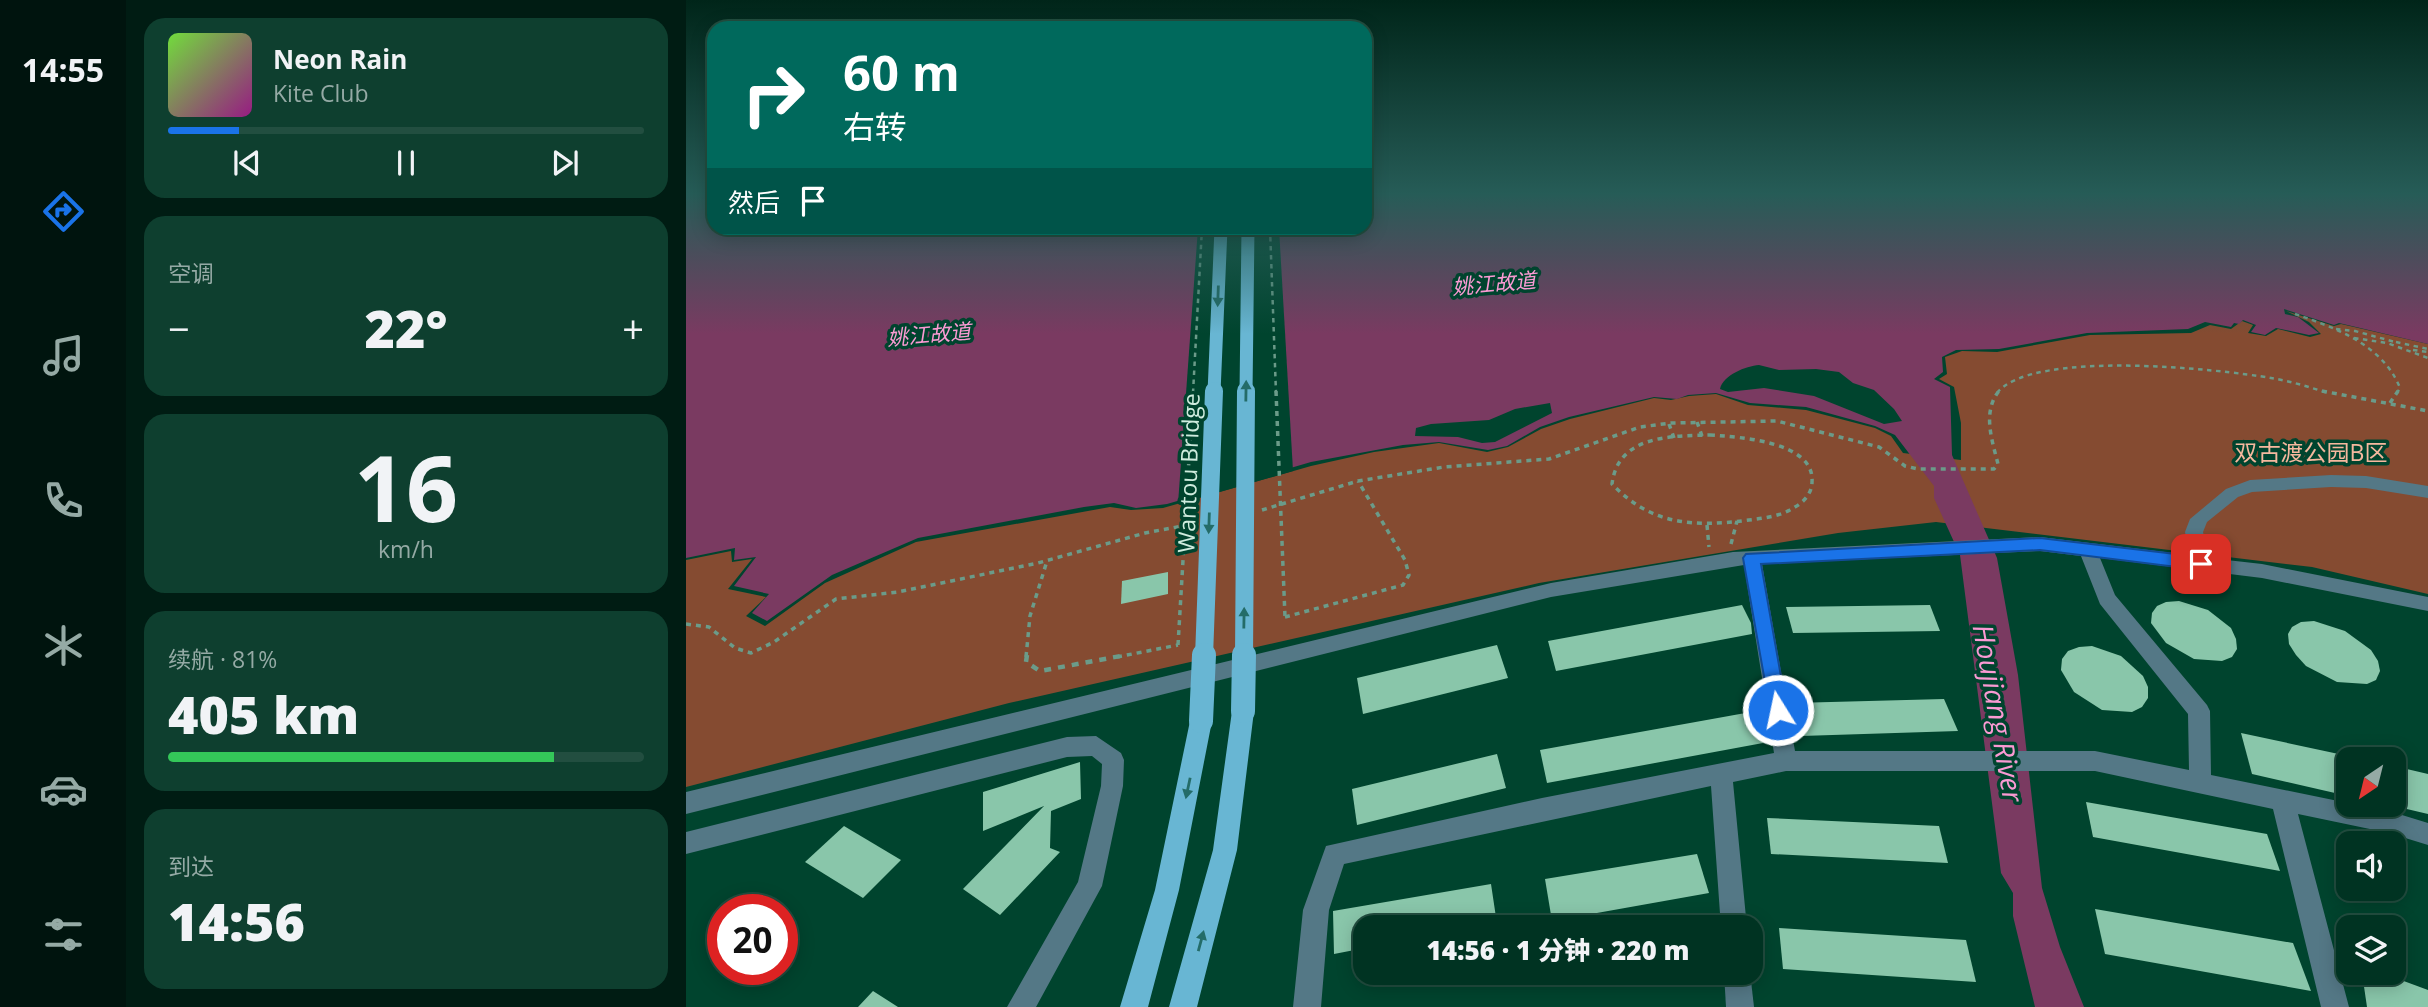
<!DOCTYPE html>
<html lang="zh">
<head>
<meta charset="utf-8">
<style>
	body { margin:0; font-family:"Open Sans","Noto Sans SC",sans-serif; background:#0e3f2f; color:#f1f3f6; height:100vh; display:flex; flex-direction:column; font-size:26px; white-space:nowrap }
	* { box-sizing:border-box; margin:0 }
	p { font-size:23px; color:#95aaa5 }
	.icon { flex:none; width:38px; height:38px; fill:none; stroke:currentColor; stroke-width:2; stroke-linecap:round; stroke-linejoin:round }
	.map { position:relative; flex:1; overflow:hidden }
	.side { display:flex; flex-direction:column; gap:18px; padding:18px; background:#001c13; width:560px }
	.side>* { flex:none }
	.banner { position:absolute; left:21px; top:21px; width:665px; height:214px; border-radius:21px; box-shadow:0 4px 18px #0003,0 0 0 2px #224e40; background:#00695c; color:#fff; overflow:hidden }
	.needle { width:46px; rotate:215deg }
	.buttons { position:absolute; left:1650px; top:747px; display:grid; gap:14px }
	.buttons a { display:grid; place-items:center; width:70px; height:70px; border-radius:14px; background:#032; box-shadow:0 4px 18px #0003,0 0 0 2px #224e40; font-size:35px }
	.speed { position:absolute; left:21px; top:894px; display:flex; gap:14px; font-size:35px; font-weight:700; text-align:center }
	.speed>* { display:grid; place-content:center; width:91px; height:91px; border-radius:50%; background:#032; box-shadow:0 4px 18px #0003,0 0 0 2px #224e40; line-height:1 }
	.speed .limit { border:10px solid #d22; background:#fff; color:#111 }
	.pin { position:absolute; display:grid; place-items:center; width:60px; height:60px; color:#fff; margin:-30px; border-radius:14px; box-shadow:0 4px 10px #0006 }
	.me { position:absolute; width:77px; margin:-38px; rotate:350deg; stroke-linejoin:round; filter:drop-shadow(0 0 5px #0008) }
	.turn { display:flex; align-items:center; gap:24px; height:147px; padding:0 21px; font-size:32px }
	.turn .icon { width:91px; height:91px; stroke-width:2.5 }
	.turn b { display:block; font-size:49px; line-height:60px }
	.then { display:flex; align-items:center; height:66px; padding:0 21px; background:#0003; gap:14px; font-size:26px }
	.big { font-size:52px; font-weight:800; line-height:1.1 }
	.side .tile { flex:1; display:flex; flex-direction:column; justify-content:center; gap:10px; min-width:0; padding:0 24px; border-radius:21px; background:#0e3f2f }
	.side .dial { align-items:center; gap:0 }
	.dial b { font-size:91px; line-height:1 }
	.song { display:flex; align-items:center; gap:21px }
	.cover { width:84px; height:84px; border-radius:10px; background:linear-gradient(135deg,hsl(100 70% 55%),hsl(310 70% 35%)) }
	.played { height:7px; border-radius:4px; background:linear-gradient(90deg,#1a73e8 15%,#224e40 15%) }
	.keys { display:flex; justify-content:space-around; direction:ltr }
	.heat { display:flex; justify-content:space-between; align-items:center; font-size:38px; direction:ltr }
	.charge { height:10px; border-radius:5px; background:linear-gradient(90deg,#34c759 81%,#224e40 0) }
	.trip { position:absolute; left:667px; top:915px; width:410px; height:70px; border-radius:21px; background:#032; box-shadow:0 4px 18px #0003,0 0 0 2px #224e40; font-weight:800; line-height:70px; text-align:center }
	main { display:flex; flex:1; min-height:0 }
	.tab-bar { display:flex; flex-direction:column; width:126px; justify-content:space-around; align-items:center; background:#00140e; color:#95aaa5 }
	.tab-bar .icon { width:49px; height:49px }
	.tab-bar .on { color:#1a73e8 }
	.tab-bar b { font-size:32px; color:#f1f3f6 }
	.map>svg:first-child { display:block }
	.green { fill:#854b31 }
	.water { fill:#7a3a61; fill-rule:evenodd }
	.pier { fill:#00442e }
	.building { fill:#89c6aa }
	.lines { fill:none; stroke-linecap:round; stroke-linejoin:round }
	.path-far2 { stroke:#6b9b89; stroke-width:2.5; stroke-dasharray:4.5 4.5; stroke-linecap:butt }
	.path-far1 { stroke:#6b9b89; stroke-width:3.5; stroke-dasharray:5 5; stroke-linecap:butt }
	.path { stroke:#6b9b89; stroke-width:4.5; stroke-dasharray:7 7; stroke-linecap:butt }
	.minor { fill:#547886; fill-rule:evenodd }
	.major { fill:#68b6d3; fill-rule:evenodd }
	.path-bridge-far1 { stroke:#6b9b89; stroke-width:2.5; stroke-dasharray:4.5 4.5; stroke-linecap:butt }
	.path-bridge { stroke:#6b9b89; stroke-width:3.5; stroke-dasharray:5 5; stroke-linecap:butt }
	.major-bridge-far2 { stroke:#68b6d3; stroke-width:13 }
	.major-bridge-far1 { stroke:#68b6d3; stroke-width:18 }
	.major-bridge { stroke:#68b6d3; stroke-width:24 }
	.oneway { fill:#246c68 }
	.route { fill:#1a73e8; stroke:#114b97; stroke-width:2 }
	.labels { text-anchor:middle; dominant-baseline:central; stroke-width:7; stroke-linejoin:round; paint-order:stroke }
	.far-water-label { font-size:21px; font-style:italic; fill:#fa9ad3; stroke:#00442e }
	.park-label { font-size:23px; fill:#f5b89e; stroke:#00442e }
	.street-label { font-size:23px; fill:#cfecde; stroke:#00442e }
	.near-water-label { font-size:28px; font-style:italic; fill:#fa9ad3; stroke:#00442e }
</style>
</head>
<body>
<main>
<nav class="tab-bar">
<b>14:55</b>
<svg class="icon on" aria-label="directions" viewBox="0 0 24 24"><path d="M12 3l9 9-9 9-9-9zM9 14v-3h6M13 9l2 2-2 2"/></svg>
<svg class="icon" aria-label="music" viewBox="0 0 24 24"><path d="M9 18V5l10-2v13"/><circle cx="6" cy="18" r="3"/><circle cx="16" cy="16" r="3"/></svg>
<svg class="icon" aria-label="phone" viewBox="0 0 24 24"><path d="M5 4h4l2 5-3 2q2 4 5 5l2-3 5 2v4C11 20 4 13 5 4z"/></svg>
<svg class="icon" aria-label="climate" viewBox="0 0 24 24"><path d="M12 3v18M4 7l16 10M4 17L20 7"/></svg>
<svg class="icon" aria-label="car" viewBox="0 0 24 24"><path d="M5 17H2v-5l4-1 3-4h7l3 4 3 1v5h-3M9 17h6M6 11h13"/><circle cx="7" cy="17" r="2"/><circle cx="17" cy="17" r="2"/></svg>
<svg class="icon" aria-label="filters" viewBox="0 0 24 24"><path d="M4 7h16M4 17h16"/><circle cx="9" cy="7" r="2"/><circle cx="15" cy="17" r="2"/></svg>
</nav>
<section class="side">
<div class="tile">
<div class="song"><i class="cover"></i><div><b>Neon Rain</b><p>Kite Club</p></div></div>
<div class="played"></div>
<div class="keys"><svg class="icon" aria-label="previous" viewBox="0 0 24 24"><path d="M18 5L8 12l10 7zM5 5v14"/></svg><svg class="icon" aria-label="pause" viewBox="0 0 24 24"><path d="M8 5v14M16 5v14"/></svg><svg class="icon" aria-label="next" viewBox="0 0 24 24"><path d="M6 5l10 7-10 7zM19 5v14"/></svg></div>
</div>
<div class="tile"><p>空调</p>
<div class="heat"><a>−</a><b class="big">22°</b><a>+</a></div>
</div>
<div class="tile dial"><b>16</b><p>km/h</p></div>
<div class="tile"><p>续航 · 81%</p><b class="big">405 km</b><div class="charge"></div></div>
<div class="tile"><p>到达</p><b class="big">14:56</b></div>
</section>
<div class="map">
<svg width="1742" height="1007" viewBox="0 0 1742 1007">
	<rect width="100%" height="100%" fill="#00442e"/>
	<path class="green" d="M1600,311l48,15 7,-2 87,20v250l-116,-27 -376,-45 -98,11 -299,50 -530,120 -323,84v-227l45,-9 1,11 20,-3 -24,30 38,8 -20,19 19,10 60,-43 91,-41 194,-35 21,3 32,-2 148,-42 63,-14 65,-9 48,9 21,-5 33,-18 29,-10 84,-21 17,2 18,-4 27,-2 32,11 58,5 69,18 16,8 12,17 58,7v-37l-7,-36 -15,-8 8,-5 -2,-17 17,-6 35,1 93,-17 101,-2 19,-8 21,4 11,-8 11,4 -5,8 18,3 12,-7 32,8 11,-3 -12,-12z"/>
	<path class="water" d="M0,193h28v35h651v-35h1063v151l-89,-21 -5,2 -50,-16 1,5 13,3 21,16 -10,2 -33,-7 -11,7 -14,-3 5,-7 -13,-5 -4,4 -5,-1 -3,4 -26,-5 -17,7 -101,4 -88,16 -43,1 -14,7 1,15 -9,7 16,8 2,68 45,103 21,117 24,213 18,59 24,60h-49l-22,-91v-23l-12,-20 -41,-318 -26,-57v-12l-39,-51 -20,-9 -69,-19 -56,-4 -34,-10 -28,2 -11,4 -23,-2 -85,20 -29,10 -33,19 -19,4 -49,-8 -36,3 -92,17 -144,42 -31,4 -22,-5 -30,4 -166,31 -86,37 -65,46 -15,-8 17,-19 -35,-8 22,-29 -22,3 1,-12 -49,10zM1073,365l20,5 37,-1 23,3 14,11 21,7 20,19 8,12 -18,3 -70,-28 -50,-8 -36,4 -8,-3c3,-14 26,-23 39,-24zM864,403l2,10 -57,29 -13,1 -24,-6 -43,-1 1,-8 15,-4 58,-4 26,-11z"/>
	<path class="pier" d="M512,228h81l14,243 -115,33z"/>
	<g class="building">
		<path d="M482,572v22l-47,10 1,-23z"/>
		<path d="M1493,601l29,9 23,18 5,11 1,10 -5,8 -10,4 -28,-2 -28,-16 -15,-20 1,-10 5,-7 9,-4z"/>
		<path d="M1056,605l9,18 1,11 -196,37 -8,-30z"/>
		<path d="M1244,605l10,26 -147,2 -7,-26z"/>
		<path d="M1628,621l31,10 26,19 7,11 2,10 -4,9 -9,4 -30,-2 -31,-16 -10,-11 -7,-11 -1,-10 4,-7 9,-5z"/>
		<path d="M811,645l11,33 -145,36 -6,-36z"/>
		<path d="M1406,646l29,10 22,20 5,11v11l-6,9 -10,5 -30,-2 -28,-18 -13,-22 1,-11 6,-8 11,-4z"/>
		<path d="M1258,699l14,32 -157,5 -8,-33z"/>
		<path d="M1065,712l12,31 -216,40 -7,-33z"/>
		<path d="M1555,733l107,23v40l-96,-22z"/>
		<path d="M811,754l9,34 -149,37 -5,-36z"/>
		<path d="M394,762l1,37 -30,12 -1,37 10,4 -60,63 -37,-26 81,-83 -61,25v-39z"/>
		<path d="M1708,766l34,8v40l-34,-8z"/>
		<path d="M1400,802l181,32 13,37 -187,-34z"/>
		<path d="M1081,818l172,8 9,37 -177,-9z"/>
		<path d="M158,826l57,34 -38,38 -58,-36z"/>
		<path d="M1011,854l12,39 -157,28 -7,-42z"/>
		<path d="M805,884l6,40 -18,4h-114v20l-31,6 -1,-43z"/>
		<path d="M1409,909l198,34 18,48 -206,-37z"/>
		<path d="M1093,928l187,12 10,42 -193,-13z"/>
		<path d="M1676,973h20l46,17v17h-61z"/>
		<path d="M187,991l25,16h-40z"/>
	</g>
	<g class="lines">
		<g class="path-far2">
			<path d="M1609,314c41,14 88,31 105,74l-3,5"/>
			<path d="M1650,329l19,2 40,11"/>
			<path d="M1668,338l33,5 41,15"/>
			<path d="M1710,342l32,7"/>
			<path d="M1727,350l15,2"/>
			<path d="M1311,393c35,-44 221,-24 274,-15 19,3 38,9 57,15"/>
		</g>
		<g class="path-far1">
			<path d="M1636,391l106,20"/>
			<path d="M1704,403l8,-12"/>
			<path d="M1011,422l5,14"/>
			<path d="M983,424l5,14"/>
			<path d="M1024,435c28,2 105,6 102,47 0,11 -8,20 -17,25 -13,9 -30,11 -46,13 -54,7 -97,6 -137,-36 6,-49 59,-48 98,-49z"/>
			<path d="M576,510l96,-29 86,-14 105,-8 91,-32 31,-4 106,-2 102,26 26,19 13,3h76l4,-5c-6,-24 -16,-52 1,-73"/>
			<path d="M1021,525l2,22"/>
			<path d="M1045,544l6,-23"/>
			<path d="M599,617l118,-32 6,-10 -4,-15 -47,-79"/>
			<path d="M0,624l23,3 26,21 16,5 23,-11 62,-43 62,-7 140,-29 107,-30 48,-9"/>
			<path d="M340,657l4,-41 17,-55"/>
			<path d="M431,657l61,-12"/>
		</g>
		<path class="path" d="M341,655l-1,7 14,9 86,-16"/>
		<g class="minor">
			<path d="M1645,475l35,1 62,10v12l-62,-10 -35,-1 -79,5 -14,5 -31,25 -4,10 6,26 53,6 166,33v14l-166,-33 -162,-20 15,37 92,110 3,6 1,64 137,28v2l41,6 39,12v22l-39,-12 -91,-19 51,193h-28l-48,-198 -178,-38h-309l-53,11 14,146h-26l-10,-142 -367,78 -15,46 -8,97h-28l10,-97 23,-64 216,-48 232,-45 -30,-188 -193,32 -865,217v-22l865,-209 182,-31 307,-15 150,18 -5,-23 5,-13 36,-30 24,-9zM1354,551l41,5 19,48 88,110 1,56 -94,-19h-300l-33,-187z"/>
			<path d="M410,736l25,17 3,7 -1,26 -21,100 -66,121h-29l71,-125 23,-96 1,-22 -10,-8 -25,1 -381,97v-22l381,-95z"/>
			<path d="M1038,973l26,-1 4,35h-28z"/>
		</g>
		<g class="major">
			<path d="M557,702l8,3 3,6 -17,139 -40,157h-28l44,-157 19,-139 3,-6z"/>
			<path d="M515,712l8,2 3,7 -33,169 -31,117h-28l35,-117 35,-169 3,-7z"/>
		</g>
		<g class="path-bridge-far1">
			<path d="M584,228l6,165"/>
			<path d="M507,393l9,-165"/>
		</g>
		<g class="path-bridge">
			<path d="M590,391l9,226"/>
			<path d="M492,645l15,-254"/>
		</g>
		<g class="major-bridge-far2">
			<path d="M528,393l7,-165"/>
			<path d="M560,393l2,-165"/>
		</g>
		<g class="major-bridge-far1">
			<path d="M518,657l10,-266"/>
			<path d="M558,657l2,-266"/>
		</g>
		<g class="major-bridge">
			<path d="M557,711l1,-56"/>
			<path d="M515,721l3,-66"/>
		</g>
	</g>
	<defs><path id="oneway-solid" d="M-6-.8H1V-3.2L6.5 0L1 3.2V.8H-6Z" transform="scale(1.75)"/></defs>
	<g class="oneway">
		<use href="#oneway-solid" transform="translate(532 296) rotate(92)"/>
		<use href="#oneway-solid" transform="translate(560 391) rotate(-89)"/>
		<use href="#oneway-solid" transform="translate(523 523) rotate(92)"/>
		<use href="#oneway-solid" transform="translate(558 618) rotate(-89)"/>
		<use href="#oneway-solid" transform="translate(502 788) rotate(102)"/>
		<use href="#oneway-solid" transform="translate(515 941) rotate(-75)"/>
	</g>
	<linearGradient id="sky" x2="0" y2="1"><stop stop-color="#002519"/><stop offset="0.58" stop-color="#265c57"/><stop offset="1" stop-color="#265c57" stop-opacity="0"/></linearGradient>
	<rect width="1742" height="334" fill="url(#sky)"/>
	<path class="route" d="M1354,538l161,19 8,7 -8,6 -161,-20 -279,14 26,146 -2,6 -7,2 -7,-2 -28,-158 3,-4z"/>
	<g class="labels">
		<g class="far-water-label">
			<text transform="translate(808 283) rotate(-5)">姚江故道</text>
			<text transform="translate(243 334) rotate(-5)">姚江故道</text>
		</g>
		<g class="park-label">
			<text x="1625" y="452">双古渡公园B区</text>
		</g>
		<g class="street-label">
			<text transform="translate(502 473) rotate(-88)">Wantou Bridge</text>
		</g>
		<g class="near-water-label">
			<text transform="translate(1313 713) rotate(80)">Houjiang River</text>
		</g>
	</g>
</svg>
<div class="buttons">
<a><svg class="needle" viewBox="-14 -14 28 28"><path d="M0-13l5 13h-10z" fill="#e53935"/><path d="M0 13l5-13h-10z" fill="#95aaa5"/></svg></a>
<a><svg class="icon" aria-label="sound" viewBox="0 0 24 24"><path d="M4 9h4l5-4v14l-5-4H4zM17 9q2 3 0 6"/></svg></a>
<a><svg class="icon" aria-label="layers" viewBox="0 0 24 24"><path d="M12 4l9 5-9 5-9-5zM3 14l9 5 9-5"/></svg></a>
</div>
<div class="speed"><div class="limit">20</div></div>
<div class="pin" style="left:1515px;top:564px;background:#d93025"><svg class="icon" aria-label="arrive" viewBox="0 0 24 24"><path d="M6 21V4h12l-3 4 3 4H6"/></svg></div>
<svg class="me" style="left:1092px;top:710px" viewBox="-20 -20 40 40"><circle r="17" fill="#1a73e8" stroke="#fff" stroke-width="3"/><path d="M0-11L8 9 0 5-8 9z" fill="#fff"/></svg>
<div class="trip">14:56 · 1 分钟 · 220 m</div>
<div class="banner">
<div class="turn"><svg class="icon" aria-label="right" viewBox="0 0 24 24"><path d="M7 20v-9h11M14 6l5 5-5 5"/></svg><div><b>60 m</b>右转</div></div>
<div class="then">然后<svg class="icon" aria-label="arrive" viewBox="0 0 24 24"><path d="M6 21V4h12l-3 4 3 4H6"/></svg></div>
</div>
</div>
</main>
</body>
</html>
